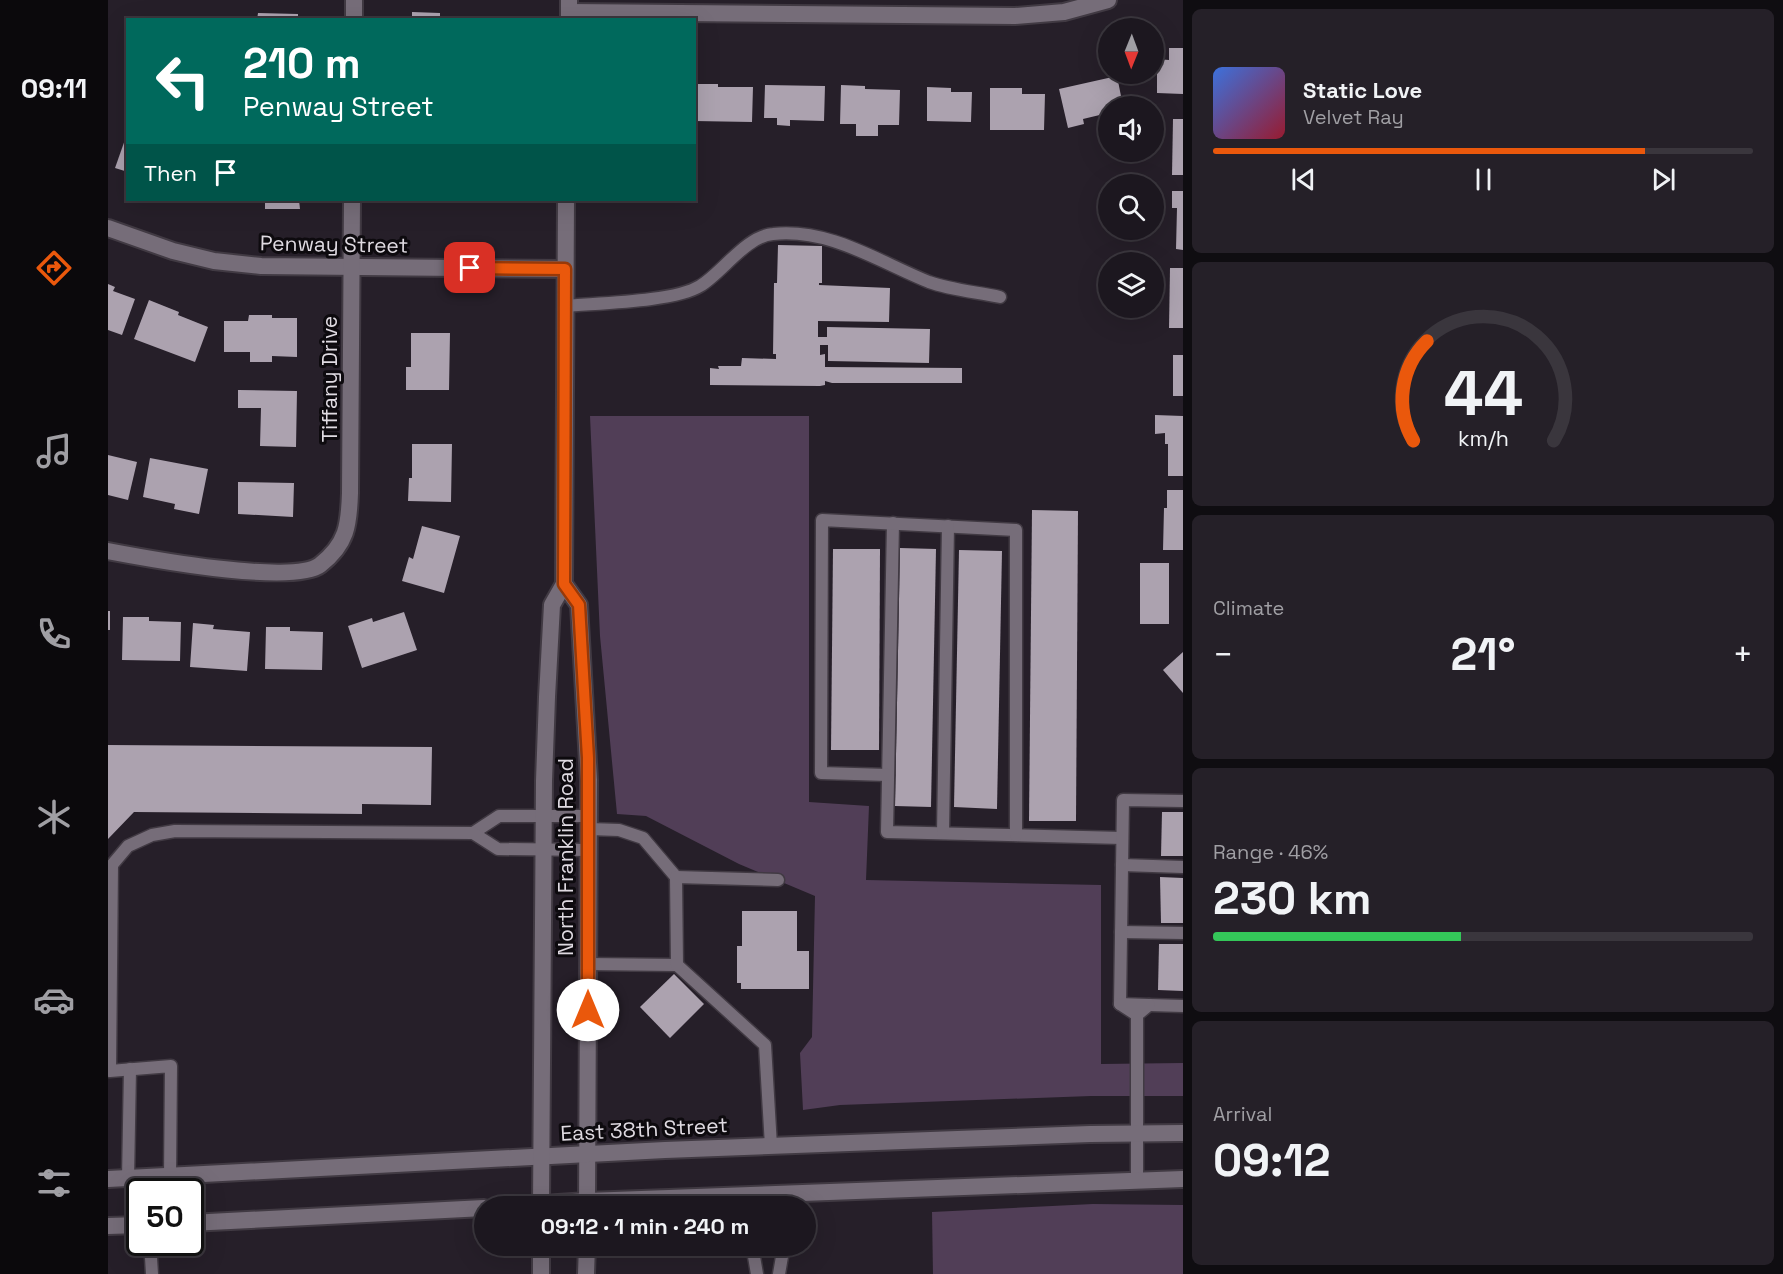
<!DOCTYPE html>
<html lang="en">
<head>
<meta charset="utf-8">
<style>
	body { margin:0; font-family:"Space Grotesk",sans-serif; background:#252028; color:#f1f3f6; height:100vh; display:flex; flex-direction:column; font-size:22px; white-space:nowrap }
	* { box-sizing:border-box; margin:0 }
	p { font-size:20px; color:#a09fa4 }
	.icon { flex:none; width:33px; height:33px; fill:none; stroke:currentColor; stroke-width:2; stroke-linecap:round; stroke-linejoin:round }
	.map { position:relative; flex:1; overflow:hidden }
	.details { display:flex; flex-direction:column; gap:9px; padding:9px; background:#0f0d11; width:600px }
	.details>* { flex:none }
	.banner { position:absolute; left:18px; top:18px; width:570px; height:183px; border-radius:0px; box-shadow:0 6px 24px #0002,0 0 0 2px #3a363d; background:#00695c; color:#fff; overflow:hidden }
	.needle { width:39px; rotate:181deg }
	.buttons { position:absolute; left:990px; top:18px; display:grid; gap:12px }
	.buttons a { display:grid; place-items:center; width:66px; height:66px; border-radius:50%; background:#1c171f; box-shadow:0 6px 24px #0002,0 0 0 2px #3a363d; font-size:30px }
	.speed { position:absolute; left:18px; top:1178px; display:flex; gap:12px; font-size:30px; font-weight:700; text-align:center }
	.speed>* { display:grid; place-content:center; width:78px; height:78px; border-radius:50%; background:#1c171f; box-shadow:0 6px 24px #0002,0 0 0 2px #3a363d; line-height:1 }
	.speed .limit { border:3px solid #111; border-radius:9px; background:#fff; color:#111 }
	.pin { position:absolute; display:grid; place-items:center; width:51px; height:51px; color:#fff; margin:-26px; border-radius:12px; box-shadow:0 3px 9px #0006 }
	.me { position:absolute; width:66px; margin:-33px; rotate:0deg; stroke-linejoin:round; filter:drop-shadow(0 0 4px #0008) }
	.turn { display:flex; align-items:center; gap:21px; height:126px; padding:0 18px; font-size:27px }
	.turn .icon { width:78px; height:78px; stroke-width:2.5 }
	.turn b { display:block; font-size:42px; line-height:51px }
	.then { display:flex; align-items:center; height:57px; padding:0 18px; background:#0003; gap:12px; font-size:22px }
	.big { font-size:45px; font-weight:700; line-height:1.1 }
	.details .card { flex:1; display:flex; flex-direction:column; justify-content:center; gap:9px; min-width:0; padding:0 21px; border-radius:9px; background:#252028 }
	.details .dial { align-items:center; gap:0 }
	.dial svg { height:156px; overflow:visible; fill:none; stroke:#3a363d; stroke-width:7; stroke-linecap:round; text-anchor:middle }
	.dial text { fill:#f1f3f6; stroke:none }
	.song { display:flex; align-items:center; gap:18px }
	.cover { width:72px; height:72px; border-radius:9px; background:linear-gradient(135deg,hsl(220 70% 55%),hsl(350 70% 35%)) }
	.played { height:6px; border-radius:3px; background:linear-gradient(90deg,#ea580c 80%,#3a363d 80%) }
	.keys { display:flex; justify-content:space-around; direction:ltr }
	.heat { display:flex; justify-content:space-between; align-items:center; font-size:33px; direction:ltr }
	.charge { height:9px; border-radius:4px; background:linear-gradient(90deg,#34c759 46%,#3a363d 0) }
	.trip { position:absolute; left:366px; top:1196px; width:342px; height:60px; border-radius:30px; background:#1c171f; box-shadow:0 6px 24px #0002,0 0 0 2px #3a363d; font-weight:700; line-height:60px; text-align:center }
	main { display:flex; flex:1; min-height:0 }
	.tabs { display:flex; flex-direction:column; width:108px; justify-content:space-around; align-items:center; background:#0b090c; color:#a09fa4 }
	.tabs .icon { width:42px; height:42px }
	.tabs .active { color:#ea580c }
	.tabs b { font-size:27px; color:#f1f3f6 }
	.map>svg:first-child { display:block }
	.green { fill:#513e57 }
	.building { fill:#aca2af }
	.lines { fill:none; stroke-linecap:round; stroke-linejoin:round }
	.service-casing { stroke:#413a43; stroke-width:15 }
	.minor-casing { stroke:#413a43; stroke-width:20 }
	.secondary-casing { stroke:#413a43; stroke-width:20 }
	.service { stroke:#766d79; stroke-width:12 }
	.minor { stroke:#766d79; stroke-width:16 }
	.secondary { stroke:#766d79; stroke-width:16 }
	.route-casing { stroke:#983908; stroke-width:15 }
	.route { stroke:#ea580c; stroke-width:10 }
	.labels { text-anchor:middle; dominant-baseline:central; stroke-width:6; stroke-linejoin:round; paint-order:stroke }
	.street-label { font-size:21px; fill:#dfdae1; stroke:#0d0a0e }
</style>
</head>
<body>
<main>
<nav class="tabs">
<b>09:11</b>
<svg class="icon active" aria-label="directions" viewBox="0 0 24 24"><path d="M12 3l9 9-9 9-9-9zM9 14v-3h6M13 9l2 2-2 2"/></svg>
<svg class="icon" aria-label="music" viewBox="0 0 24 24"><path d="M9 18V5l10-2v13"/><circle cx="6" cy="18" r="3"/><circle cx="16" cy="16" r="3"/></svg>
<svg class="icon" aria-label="phone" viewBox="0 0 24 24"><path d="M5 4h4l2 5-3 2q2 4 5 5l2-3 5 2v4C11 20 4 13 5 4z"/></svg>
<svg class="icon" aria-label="climate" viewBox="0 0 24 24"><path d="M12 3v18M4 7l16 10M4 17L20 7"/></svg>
<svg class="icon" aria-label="car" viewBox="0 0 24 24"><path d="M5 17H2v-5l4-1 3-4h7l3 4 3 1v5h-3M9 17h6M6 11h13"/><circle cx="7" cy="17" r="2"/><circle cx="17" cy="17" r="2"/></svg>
<svg class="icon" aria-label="filters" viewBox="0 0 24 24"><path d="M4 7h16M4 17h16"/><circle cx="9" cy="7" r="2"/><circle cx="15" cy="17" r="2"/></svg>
</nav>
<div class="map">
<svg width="1075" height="1274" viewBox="0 0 1075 1274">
	<rect width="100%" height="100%" fill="#261f29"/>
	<g class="green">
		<path d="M482,416h219v386l60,4 -3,74 235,5v179l82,-1v33h-92l-251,9 -37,5 -3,-57 12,-16 3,-141 -76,-32 -93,-48 -29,-2 -17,-178z"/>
		<path d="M985,1204l90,1v69h-250l-1,-62z"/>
	</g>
	<g class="building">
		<path d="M304,12l28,1v7h-28z"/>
		<path d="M150,13l40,1v6h-41z"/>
		<path d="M1061,48h14v46l-26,-1v-34l12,1z"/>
		<path d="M1009,76l6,30h-15v7l-25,6 1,5 -16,4 -9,-39z"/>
		<path d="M586,84h24v3h35l-1,35 -58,-1z"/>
		<path d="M657,85l60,1 -1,35 -34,-1v6l-13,-1v-7h-13z"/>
		<path d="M733,85l24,1v3l35,1 -1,35h-21v11h-22v-12h-16z"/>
		<path d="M819,87l24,1v4h21l-1,30 -44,-1z"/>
		<path d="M882,88h32v6h23l-1,36h-54z"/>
		<path d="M1065,119h10v56h-11z"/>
		<path d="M19,134h1v38l-13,-4z"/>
		<path d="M1064,191h11v59l-7,-1 1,-41h-5z"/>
		<path d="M157,200h34l1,9h-35z"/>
		<path d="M670,245l44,1v37h-3v2l71,3 -1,34 -71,-1v16h9v-10l103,2 -1,34 -101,-2v-16h-8v10l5,-1v13l137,1v15h-130l-7,-2v4l-5,1 -110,-1v-17l9,1 -1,-3h23l1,-8 34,1v-5h-3l1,-71h3z"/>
		<path d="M1062,268h13v60h-14z"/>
		<path d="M0,284l7,3 -2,4 22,8 -13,36 -14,-5z"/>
		<path d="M41,300l30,12 -1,3 30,12 -13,35 -61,-23z"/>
		<path d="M141,315h23v3h25v39l-25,-1v6h-22v-10h-26v-31h24z"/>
		<path d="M303,333h39l-1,57h-43v-23h5z"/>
		<rect x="1065" y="355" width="10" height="41"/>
		<path d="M130,390l59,1 -1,56 -36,-1 1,-38h-23z"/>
		<path d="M1047,415l28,1v60h-15v-32h-3v-11l-10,1z"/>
		<path d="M304,444h40l-1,58 -43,-1 1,-23h3z"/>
		<path d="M0,455l29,7 -9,38 -20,-5z"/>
		<path d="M42,458l58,11 -9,45 -25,-5 1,-5 -32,-7z"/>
		<path d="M130,482l56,1 -1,34 -55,-3z"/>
		<path d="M1059,490h16v60h-20l1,-42h3z"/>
		<path d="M924,510l46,1 -2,310h-47z"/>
		<path d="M314,526l38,10 -16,57 -42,-12 7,-24 4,2z"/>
		<path d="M792,548l36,1 -5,258 -36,-1z"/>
		<path d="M725,549h47l-1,201h-48z"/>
		<path d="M851,550l43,1 -5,258 -43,-2z"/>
		<rect x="1032" y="563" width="29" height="61"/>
		<rect x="0" y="611" width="2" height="19"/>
		<path d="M296,612l13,38 -55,18 -14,-42 24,-8 1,4z"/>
		<path d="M15,617h26v4l32,1 -1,39 -58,-1z"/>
		<path d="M85,623l21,2 -1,4 37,3 -3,39 -57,-4z"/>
		<path d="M158,627h24v4l33,1 -1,38 -57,-1z"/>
		<path d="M1075,652v41l-20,-23z"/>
		<path d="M0,745l324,2 -1,58 -69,-1v10l-228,-2 -26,27z"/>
		<path d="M1054,812h21v44h-22z"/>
		<path d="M1052,877l23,1v45h-22z"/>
		<path d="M634,911h55v40h12v38h-68v-6h-4v-37h5z"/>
		<path d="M1051,944h24v47l-25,-1z"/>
		<path d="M566,974l30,30 -34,34 -30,-31z"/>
	</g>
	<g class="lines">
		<defs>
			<g id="service">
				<path d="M457,306c33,-3 109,-4 135,-20 22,-13 46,-50 73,-52 57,-6 106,28 156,48 22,8 48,10 71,15"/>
				<path d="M785,523l-6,309 235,6"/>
				<path d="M780,775l-67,-2 1,-253 194,10v305"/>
				<path d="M481,829l30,1 24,8 33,39"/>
				<path d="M365,833l26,-17h90"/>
				<path d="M835,833l5,-307"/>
				<path d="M1014,865l61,2"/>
				<path d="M1013,932l62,1"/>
				<path d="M480,964l89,1 88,80 6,101"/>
				<path d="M569,965l-1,-88 102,3"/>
				<path d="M1012,1004l3,-204 60,1"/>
				<path d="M1041,1005l34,1"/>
				<path d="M1029,1015l-17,-11 29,1 -12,10v165"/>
				<path d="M62,1177l1,-111 -61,5 2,-206 16,-19 24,-11 23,-4 298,2 25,16 91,1"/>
				<path d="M20,1179l2,-110"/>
				<path d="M42,1242l2,32"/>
				<path d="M644,1245l5,29"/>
				<path d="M671,1274l5,-29"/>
			</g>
			<g id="minor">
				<path d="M461,12l446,4 49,-4 44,-12"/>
				<path d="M246,20v-20"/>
				<path d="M0,228l65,23 41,10 47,5 304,3"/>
				<path d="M0,551c37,7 185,35 212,14 27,-21 29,-40 30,-72l2,-293"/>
			</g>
			<g id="secondary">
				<path d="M461,20v-20"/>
				<path d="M456,584l15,21 10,175 -2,426"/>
				<path d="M0,1179l557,-29 425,-16 93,-1"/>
				<path d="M407,1206l72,-5 596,-22"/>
				<path d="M433,1206l3,-425 3,-84 5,-92 12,-21 2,-384"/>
				<path d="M82,1223l294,-15"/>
				<path d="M0,1226l32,-1"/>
				<path d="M433,1245v29"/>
				<path d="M478,1274l1,-29"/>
			</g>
		</defs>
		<use href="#service" class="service-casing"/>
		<use href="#minor" class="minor-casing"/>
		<use href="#secondary" class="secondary-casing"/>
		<use href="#service" class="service"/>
		<use href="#minor" class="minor"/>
		<use href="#secondary" class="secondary"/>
	</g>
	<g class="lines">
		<defs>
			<path id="route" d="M362,268l95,1 -1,315 15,21 9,153v252"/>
		</defs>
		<use href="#route" class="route-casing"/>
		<use href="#route" class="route"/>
	</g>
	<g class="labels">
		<g class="street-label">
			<text transform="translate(226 244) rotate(1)">Penway Street</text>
			<text transform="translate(221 379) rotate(-90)">Tiffany Drive</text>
			<text transform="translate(457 857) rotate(-90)">North Franklin Road</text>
			<text transform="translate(536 1129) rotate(-3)">East 38th Street</text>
		</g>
	</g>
</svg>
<div class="buttons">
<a><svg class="needle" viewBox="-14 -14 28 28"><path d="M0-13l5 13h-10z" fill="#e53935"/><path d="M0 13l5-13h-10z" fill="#a09fa4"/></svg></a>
<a><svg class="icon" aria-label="sound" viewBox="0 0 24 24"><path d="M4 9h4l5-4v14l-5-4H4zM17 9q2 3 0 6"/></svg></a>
<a><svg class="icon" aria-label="search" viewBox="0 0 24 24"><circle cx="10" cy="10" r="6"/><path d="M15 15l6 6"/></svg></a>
<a><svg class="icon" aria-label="layers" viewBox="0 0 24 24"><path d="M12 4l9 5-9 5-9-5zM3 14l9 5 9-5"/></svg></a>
</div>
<div class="speed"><div class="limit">50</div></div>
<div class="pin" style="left:362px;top:268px;background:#d93025"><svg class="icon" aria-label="arrive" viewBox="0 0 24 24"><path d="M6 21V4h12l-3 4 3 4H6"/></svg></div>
<svg class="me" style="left:480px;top:1010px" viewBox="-20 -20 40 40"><circle r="19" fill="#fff"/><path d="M0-13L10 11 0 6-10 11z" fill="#ea580c"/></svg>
<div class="trip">09:12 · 1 min · 240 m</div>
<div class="banner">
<div class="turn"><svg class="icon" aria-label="left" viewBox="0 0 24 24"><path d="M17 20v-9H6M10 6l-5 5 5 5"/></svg><div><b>210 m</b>Penway Street</div></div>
<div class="then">Then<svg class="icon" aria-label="arrive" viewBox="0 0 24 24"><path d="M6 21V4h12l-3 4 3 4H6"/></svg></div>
</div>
</div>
<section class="details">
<div class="card">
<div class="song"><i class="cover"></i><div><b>Static Love</b><p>Velvet Ray</p></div></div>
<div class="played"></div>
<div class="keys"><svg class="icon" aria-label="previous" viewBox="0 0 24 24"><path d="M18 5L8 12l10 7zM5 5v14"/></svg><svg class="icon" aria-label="pause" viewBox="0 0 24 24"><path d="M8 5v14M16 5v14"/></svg><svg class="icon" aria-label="next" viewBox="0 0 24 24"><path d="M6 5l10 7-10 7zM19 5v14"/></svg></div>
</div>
<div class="card dial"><svg viewBox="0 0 100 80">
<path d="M14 69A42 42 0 1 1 86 69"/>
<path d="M14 69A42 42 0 0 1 21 18" stroke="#ea580c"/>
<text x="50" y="56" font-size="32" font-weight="700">44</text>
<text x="50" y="72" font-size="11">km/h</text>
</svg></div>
<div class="card"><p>Climate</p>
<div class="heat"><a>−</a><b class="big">21°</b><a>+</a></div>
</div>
<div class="card"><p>Range · 46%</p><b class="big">230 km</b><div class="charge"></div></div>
<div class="card"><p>Arrival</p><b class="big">09:12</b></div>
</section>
</main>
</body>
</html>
